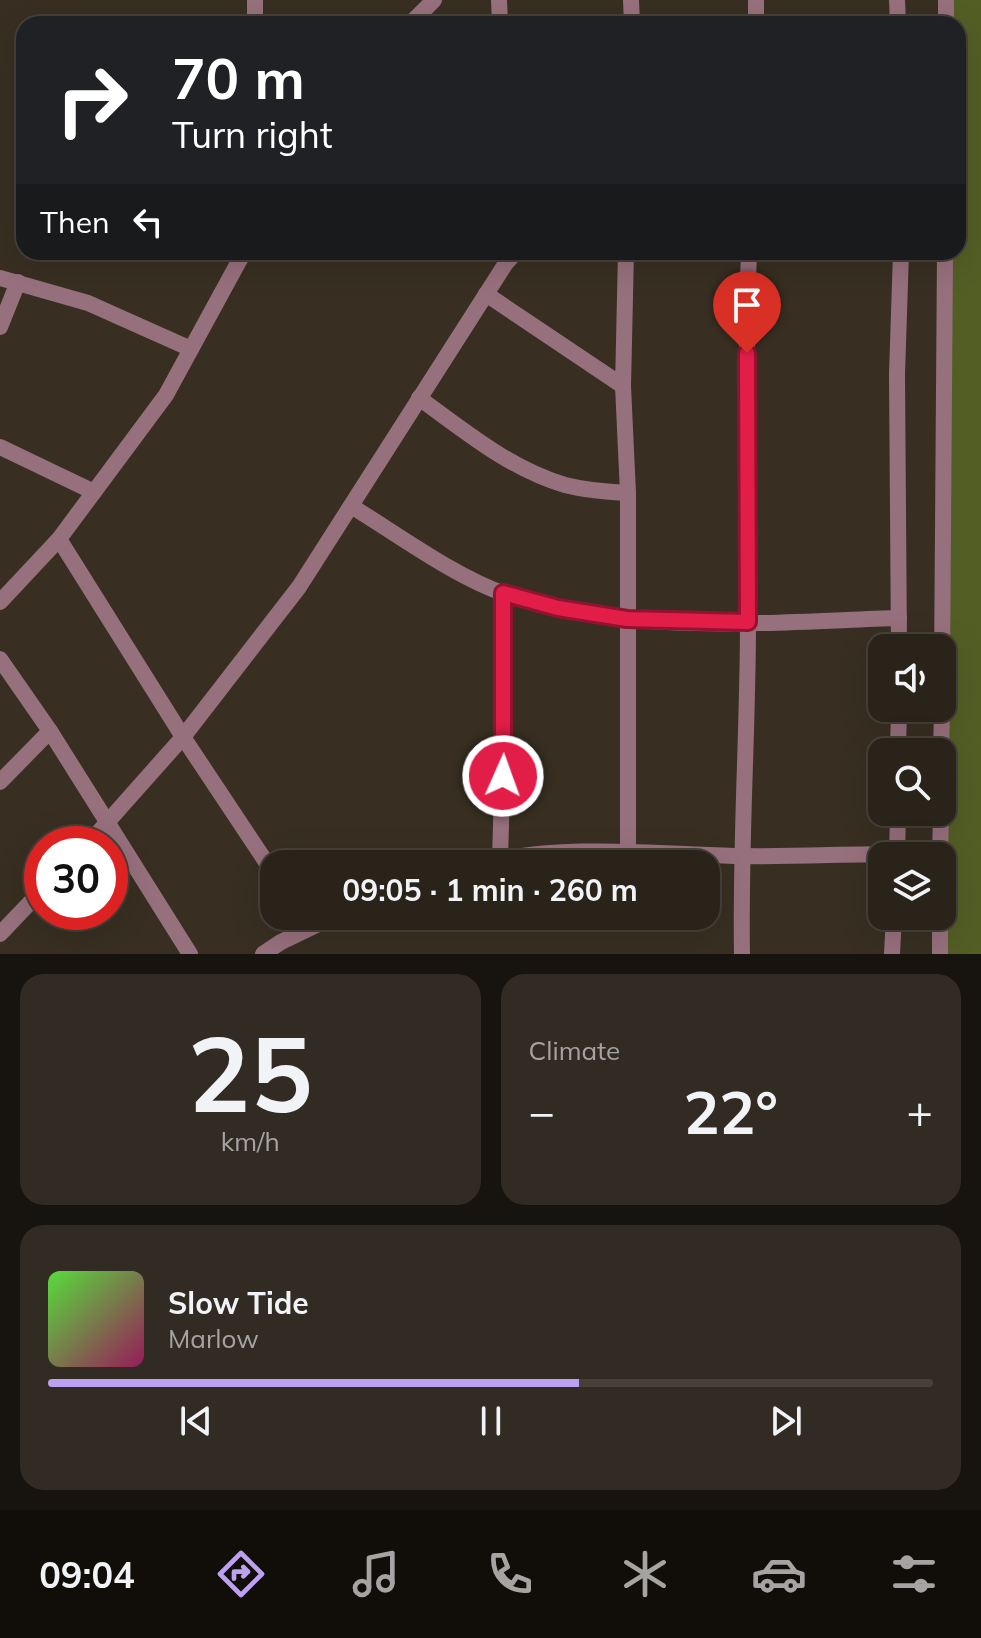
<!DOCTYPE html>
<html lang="en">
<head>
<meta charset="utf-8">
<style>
	body { margin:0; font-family:Mulish,sans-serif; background:#322b23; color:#f1f3f6; height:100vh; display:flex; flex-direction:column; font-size:30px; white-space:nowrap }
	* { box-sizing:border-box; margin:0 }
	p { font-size:26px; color:#a5a4a2 }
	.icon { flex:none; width:44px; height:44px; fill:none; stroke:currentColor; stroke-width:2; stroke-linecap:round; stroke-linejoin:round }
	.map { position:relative; height:954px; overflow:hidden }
	.details { display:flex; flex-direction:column; gap:20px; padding:20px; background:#17130e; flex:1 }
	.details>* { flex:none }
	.top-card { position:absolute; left:16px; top:16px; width:950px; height:244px; border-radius:24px; box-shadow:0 8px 32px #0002,0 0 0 2px #464039; background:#202124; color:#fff; overflow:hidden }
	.buttons { position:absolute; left:868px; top:634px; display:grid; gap:16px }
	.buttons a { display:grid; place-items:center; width:88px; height:88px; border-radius:16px; background:#2a231a; box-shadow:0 8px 32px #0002,0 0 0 2px #464039; font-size:40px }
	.speed { position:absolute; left:24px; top:826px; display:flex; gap:16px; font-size:40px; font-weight:700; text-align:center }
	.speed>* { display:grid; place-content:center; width:104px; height:104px; border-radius:50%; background:#2a231a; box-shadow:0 8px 32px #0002,0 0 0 2px #464039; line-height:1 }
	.speed .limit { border:12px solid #d22; background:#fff; color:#111 }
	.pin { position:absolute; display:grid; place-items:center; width:68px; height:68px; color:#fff; margin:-82px -34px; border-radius:50% 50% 50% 0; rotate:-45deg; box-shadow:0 0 8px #0007 }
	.pin .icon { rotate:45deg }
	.me { position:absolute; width:88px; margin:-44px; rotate:2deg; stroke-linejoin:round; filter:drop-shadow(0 0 6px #0008) }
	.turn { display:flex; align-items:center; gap:28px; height:168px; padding:0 24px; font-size:36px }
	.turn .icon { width:104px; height:104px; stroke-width:2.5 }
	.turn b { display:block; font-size:56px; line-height:68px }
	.then { display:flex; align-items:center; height:76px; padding:0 24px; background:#0003; gap:16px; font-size:30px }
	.big { font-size:60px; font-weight:700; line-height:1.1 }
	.details .tile { flex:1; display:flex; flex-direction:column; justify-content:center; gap:12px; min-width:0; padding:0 28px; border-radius:24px; background:#322b23 }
	.details .dial { align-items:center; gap:0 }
	.dial b { font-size:104px; line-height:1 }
	.song { display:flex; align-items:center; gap:24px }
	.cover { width:96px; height:96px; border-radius:12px; background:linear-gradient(135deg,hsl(110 70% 55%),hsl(330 70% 35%)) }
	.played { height:8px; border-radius:4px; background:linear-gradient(90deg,#bca0f2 60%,#464039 60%) }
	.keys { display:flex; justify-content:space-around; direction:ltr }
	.heat { display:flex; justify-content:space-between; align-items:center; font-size:44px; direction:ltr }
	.details .tiles { flex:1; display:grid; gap:20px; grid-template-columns:1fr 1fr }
	.tile:last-child { grid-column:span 2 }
	.trip { position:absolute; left:260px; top:850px; width:460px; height:80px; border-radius:24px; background:#2a231a; box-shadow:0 8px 32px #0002,0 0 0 2px #464039; font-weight:700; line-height:80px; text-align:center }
	.dock { display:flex; height:128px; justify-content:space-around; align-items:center; background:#110e0a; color:#a5a4a2 }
	.dock .icon { width:56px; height:56px }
	.dock .active { color:#bca0f2 }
	.dock b { font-size:36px; color:#f1f3f6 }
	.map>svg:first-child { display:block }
	.green { fill:#535e25 }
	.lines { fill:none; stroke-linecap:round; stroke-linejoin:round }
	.minor { stroke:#97707d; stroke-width:16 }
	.tertiary { stroke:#97707d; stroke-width:16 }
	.route-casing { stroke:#92132f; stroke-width:20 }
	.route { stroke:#e11d48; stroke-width:14 }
</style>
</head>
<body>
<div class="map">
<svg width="981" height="954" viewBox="0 0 981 954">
	<rect width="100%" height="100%" fill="#382f22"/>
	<path class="green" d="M946,0h35v954h-41l2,-38 3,-664h13v-228h-12z"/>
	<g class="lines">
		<g class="minor">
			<path d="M499,0l1,24"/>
			<path d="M631,0l1,24"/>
			<path d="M897,0l1,24"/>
			<path d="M255,24v-24"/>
			<path d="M756,24v-24"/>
			<path d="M626,252l-3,134 5,107v359"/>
			<path d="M0,278l88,25 103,46"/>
			<path d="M486,294l137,92"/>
			<path d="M0,327l18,-45"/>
			<path d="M419,398c46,33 91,71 146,87 20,5 42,7 63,8"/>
			<path d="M0,447l94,45"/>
			<path d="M351,506c46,28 104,71 154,88 123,42 266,28 394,24"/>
			<path d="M59,539l124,198 91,137"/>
			<path d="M899,648l-2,-274 4,-122"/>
			<path d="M0,659l50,72 140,223"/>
			<path d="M898,752l1,-44"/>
			<path d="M0,782l50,-51"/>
			<path d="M88,844l95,-107 116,-150 207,-324 10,-11"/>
			<path d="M897,856l1,-44"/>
			<path d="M500,859l4,-138 -1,-128"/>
			<path d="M482,864c77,-21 176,-10 256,-8 53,1 106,-2 159,-2"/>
			<path d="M0,934l42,-44"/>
			<path d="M263,954l18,-12 54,-26"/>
			<path d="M742,954c-2,-111 6,-222 6,-333 1,-123 -4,-246 1,-369"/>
			<path d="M892,954l2,-38"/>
		</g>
		<g class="tertiary">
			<path d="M946,0v24"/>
			<path d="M410,24l24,-24"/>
			<path d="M0,602l59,-63 107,-144 78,-143"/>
			<path d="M942,668l3,-416"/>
			<path d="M941,752l1,-44"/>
			<path d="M940,856l1,-44"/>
			<path d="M940,954v-38"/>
		</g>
	</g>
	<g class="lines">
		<defs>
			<path id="route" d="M503,776v-183l55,15 69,11 121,3 -1,-269"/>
		</defs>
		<use href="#route" class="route-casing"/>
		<use href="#route" class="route"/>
	</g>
</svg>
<div class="buttons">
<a><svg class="icon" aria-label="sound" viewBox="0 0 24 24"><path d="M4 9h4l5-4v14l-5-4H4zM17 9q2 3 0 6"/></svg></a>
<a><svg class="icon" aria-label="search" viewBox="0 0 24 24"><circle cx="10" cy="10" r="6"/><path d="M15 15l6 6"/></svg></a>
<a><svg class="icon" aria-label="layers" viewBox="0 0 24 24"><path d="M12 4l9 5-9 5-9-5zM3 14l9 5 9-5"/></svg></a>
</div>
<div class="speed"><div class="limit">30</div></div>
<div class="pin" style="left:747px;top:353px;background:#d93025"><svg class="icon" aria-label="arrive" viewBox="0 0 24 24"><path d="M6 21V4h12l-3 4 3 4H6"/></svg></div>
<svg class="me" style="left:503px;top:776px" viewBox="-20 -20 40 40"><circle r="17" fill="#e11d48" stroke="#fff" stroke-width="3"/><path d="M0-11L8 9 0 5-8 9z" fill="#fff"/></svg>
<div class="trip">09:05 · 1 min · 260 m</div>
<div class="top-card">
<div class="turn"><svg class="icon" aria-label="right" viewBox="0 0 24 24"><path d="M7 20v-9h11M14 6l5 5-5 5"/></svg><div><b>70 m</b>Turn right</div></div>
<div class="then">Then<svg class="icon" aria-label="left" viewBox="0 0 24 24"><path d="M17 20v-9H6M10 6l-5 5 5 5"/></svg></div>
</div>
</div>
<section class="details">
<div class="tiles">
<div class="tile dial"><b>25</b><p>km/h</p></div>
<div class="tile"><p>Climate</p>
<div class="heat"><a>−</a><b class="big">22°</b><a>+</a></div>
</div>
<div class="tile">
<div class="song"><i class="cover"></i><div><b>Slow Tide</b><p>Marlow</p></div></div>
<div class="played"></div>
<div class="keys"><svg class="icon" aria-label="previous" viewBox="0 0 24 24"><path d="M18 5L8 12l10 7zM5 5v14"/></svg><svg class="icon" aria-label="pause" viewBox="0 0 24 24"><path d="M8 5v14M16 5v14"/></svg><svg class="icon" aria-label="next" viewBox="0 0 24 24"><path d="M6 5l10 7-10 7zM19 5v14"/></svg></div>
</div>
</div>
</section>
<nav class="dock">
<b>09:04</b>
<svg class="icon active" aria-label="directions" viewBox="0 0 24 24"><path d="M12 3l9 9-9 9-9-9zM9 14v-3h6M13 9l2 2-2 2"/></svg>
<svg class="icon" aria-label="music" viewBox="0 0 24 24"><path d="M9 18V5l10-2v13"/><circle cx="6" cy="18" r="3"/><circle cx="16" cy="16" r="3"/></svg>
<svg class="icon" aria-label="phone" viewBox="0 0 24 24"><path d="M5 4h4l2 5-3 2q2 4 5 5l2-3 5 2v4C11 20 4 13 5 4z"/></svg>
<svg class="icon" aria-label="climate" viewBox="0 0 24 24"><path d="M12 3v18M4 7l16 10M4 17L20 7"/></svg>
<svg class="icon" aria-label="car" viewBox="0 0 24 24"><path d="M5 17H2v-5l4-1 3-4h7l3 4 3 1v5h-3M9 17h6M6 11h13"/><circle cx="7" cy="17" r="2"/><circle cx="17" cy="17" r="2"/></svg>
<svg class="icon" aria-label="filters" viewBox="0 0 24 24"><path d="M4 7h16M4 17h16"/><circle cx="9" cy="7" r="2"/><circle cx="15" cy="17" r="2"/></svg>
</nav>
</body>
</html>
